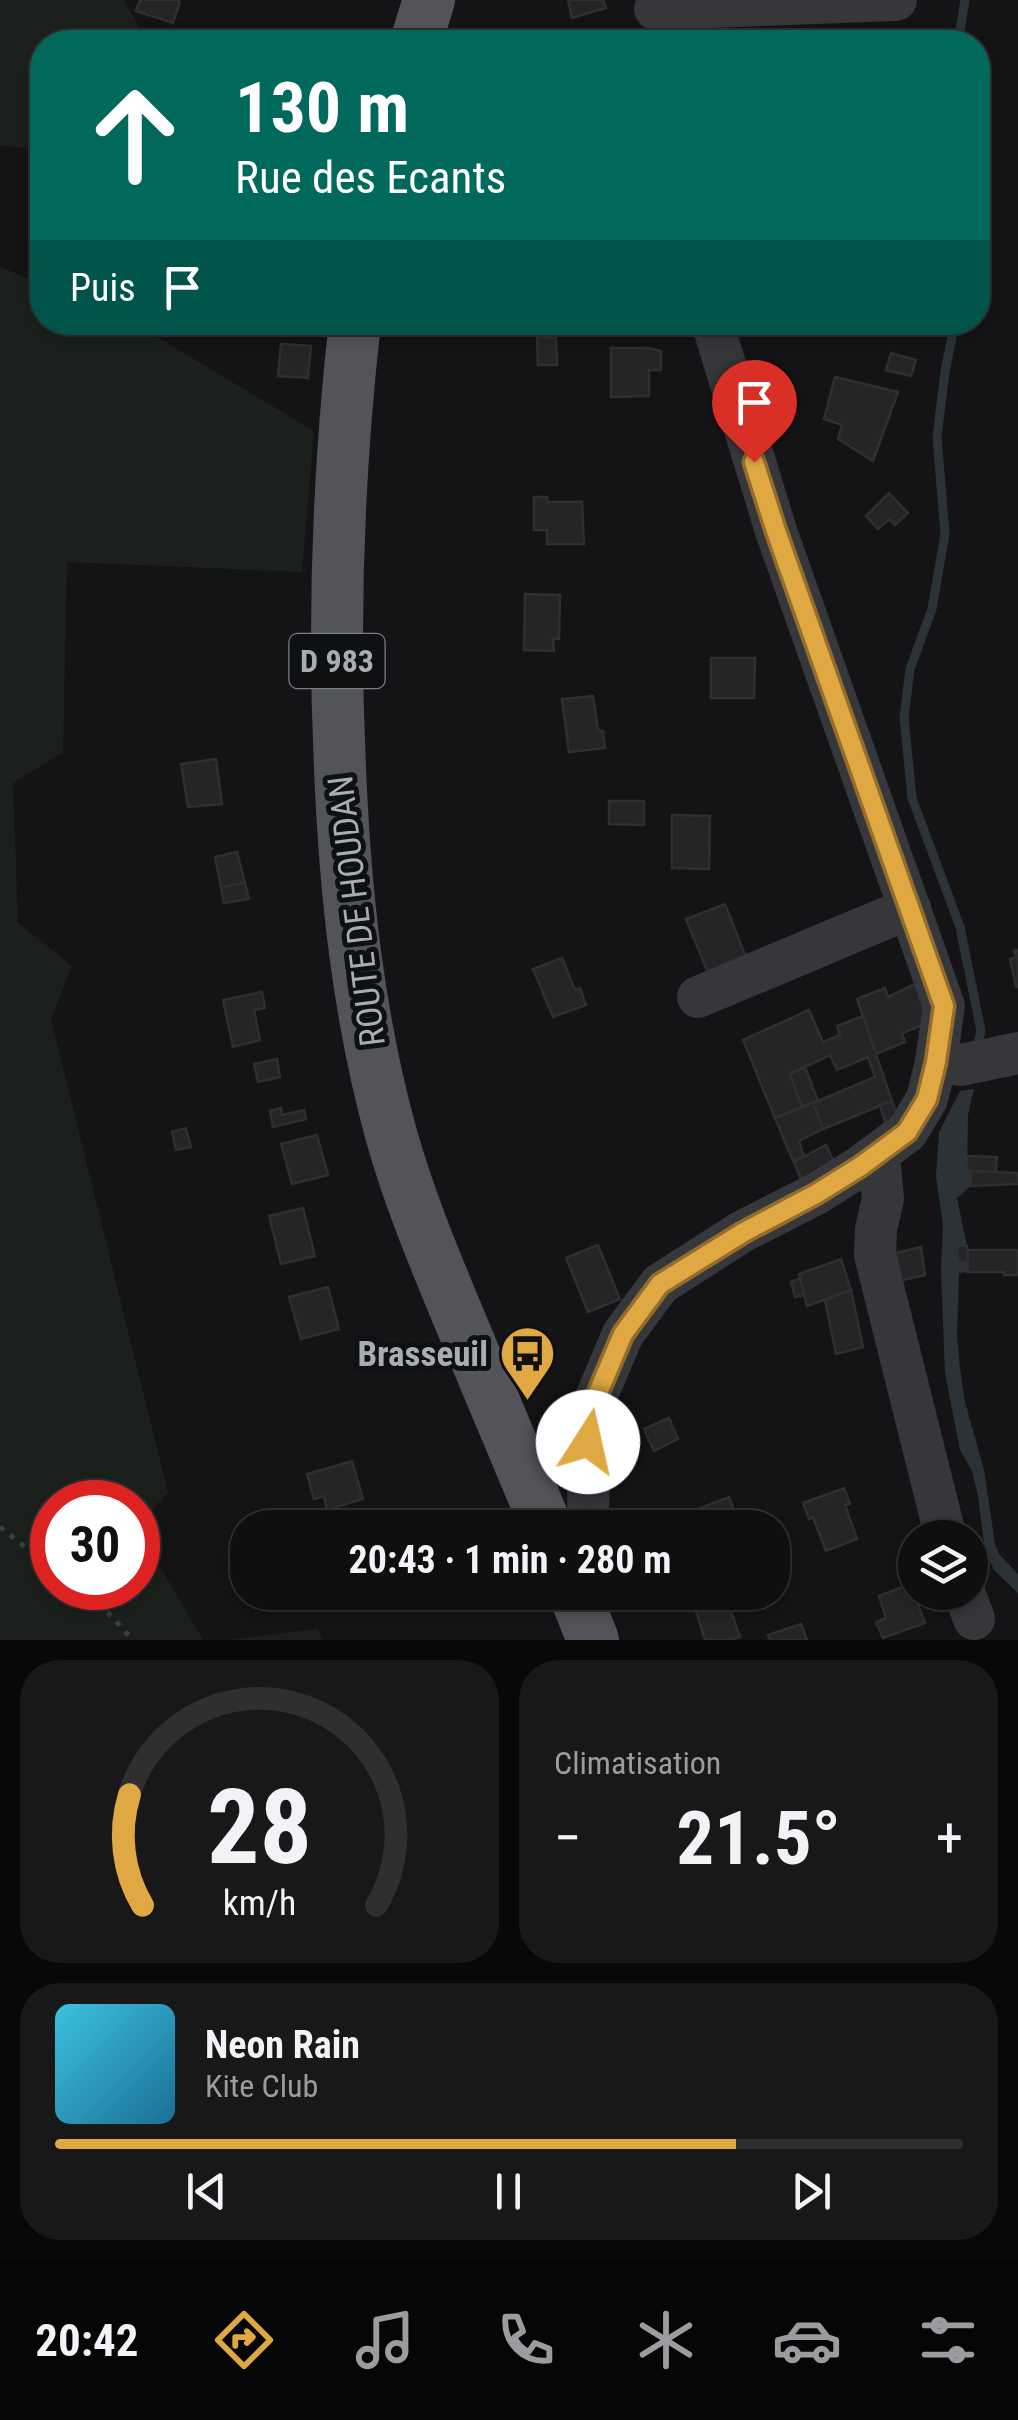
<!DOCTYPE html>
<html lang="fr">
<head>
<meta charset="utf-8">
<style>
	body { margin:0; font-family:"Roboto Condensed",sans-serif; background:#181819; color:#f1f3f6; height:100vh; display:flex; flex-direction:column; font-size:38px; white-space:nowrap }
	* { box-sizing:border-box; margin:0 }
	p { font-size:32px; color:#9b9c9f }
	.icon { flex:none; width:55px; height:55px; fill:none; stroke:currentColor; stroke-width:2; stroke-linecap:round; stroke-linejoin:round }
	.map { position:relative; height:1640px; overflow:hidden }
	.drawer { display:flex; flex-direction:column; gap:20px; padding:20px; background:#080809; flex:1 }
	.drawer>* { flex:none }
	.banner { position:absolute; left:30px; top:30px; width:960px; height:305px; border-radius:40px; box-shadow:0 5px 15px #0003,0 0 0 2px #2f2f30; background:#00695c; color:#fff; overflow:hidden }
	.controls { position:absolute; left:898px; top:1520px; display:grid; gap:20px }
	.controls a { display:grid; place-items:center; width:90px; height:90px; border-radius:50%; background:#0f0f10; box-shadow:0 5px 15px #0003,0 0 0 2px #2f2f30; font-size:50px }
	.speed { position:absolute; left:30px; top:1480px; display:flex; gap:20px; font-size:50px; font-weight:700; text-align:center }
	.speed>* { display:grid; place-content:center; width:130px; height:130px; border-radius:50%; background:#0f0f10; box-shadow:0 5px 15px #0003,0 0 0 2px #2f2f30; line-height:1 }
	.speed .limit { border:15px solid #d22; background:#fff; color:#111 }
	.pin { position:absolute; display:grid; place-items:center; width:85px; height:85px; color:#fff; margin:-102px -42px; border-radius:50% 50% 50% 0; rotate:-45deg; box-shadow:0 0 10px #0007 }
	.pin .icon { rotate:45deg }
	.me { position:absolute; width:110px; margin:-55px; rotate:10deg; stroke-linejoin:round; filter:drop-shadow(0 0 8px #0008) }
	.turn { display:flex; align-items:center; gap:35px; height:210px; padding:0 40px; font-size:45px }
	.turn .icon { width:130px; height:130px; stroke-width:2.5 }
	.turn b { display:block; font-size:70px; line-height:85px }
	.then { display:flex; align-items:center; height:95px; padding:0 40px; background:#0003; gap:20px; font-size:38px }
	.big { font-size:75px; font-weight:700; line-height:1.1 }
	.drawer .card { flex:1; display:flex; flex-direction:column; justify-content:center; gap:15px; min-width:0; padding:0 35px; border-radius:40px; background:#181819 }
	.drawer .dial { align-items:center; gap:0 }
	.dial svg { height:260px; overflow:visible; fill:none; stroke:#2f2f30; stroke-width:7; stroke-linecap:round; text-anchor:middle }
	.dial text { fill:#f1f3f6; stroke:none }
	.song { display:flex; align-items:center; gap:30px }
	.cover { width:120px; height:120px; border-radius:15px; background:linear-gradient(135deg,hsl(190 70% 55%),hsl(200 70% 35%)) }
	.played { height:10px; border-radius:5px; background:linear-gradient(90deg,#e0a843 75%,#2f2f30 75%) }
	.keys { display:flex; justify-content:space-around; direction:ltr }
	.heat { display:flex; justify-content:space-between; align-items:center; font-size:55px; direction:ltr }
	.drawer .tiles { flex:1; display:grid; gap:20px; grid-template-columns:1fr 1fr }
	.card:last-child { grid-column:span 2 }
	.trip { position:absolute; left:230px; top:1510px; width:560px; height:100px; border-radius:40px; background:#0f0f10; box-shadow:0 5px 15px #0003,0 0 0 2px #2f2f30; font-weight:700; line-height:100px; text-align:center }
	.dock { display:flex; height:160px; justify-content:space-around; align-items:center; background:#060606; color:#9b9c9f }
	.dock .icon { width:70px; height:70px }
	.dock .on { color:#e0a843 }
	.dock b { font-size:45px; color:#f1f3f6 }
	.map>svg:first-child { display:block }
	.green { fill:#1b201c }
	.water { fill:#2c3338 }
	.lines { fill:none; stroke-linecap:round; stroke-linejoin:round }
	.stream { stroke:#2c3338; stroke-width:9 }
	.building { fill:#252527; stroke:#2f2f32; stroke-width:2.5 }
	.path { stroke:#3c3e41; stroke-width:5; stroke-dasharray:5 8; stroke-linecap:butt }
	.minor { stroke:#36373b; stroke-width:42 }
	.major { stroke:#525459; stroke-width:52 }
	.route-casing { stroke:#926d2c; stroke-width:25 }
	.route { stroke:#e0a843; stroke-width:18 }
	.labels { text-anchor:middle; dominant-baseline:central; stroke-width:10; stroke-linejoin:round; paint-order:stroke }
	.shield { fill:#0f1011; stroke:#7a7d84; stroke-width:2.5 }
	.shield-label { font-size:32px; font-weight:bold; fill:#a8acb5 }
	.street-label { font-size:35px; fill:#a8acb5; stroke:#0f1011 }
	.poi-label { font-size:35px; font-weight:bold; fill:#a8acb5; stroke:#0f1011; text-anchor:end }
</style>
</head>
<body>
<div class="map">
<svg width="1018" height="1640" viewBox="0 0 1018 1640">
	<rect width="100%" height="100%" fill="#141416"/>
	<g class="green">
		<path d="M0,0h124l24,42h-106v141l-10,-34 -32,-4z"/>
		<path d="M0,267l42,17v38l92,1 180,108 -12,141 -235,-10 -4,190 -50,31 5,140 54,43 -21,53 117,474 -30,32v-23h-86v86h86v-59l65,111h-203z"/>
		<path d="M318,1629l4,11h-95z"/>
	</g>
	<path class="water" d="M974,1089l-6,26 -1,56h4v15l-14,12 10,48 -9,1v15h10v10l-9,1 -2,63 3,33 5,33 19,68 11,74 4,10 19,20v19l-24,-23 -9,-19 -7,-55 -6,-25 -12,-21 -15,-77 -4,-102 2,-46 -7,-48 3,-45 21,-41z"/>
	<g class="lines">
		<g class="stream">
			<path d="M958,42l7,-42"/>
			<path d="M955,322l-10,50 -8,65 8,97 -13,75 -22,60 -6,48 8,81 48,129 21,104 -4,16"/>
		</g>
	</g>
	<g class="building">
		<path d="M140,0h37l3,2 -7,21 -37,-12z"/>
		<path d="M568,0h35l3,8 -34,10z"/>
		<path d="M556,337l1,28h-19l-1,-27z"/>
		<path d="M281,344l30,2 -3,32 -30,-2z"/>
		<path d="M611,348h37l13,3v19h-12v26l-38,1z"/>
		<path d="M891,353l25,7 -5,16 -25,-6z"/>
		<path d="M835,377l63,15 -25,69 -35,-22 4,-14 -18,-6z"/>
		<path d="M889,493l19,20 -13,12 -6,-6 -11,10 -12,-13z"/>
		<path d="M534,497h13v5h35l2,42h-37v-14h-13z"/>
		<path d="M525,594l35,1 -1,44h-6l1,12 -30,-1z"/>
		<path d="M711,658h44l-1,40h-43z"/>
		<path d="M593,696l5,34 5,1 2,17 -36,4 -7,-53z"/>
		<path d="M216,759l6,45 -34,3 -7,-43z"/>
		<path d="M609,801h35v24l-35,-1z"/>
		<path d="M672,815l38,1 -1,53 -37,-1z"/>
		<path d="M237,852l8,31 -24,4 -6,-30z"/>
		<path d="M245,883l4,16 -25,4 -3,-16z"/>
		<path d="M725,904l21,53 -38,16 -22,-54z"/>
		<path d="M1018,950v37h-2l-6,-28 6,-2 -2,-6z"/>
		<path d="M562,958l13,32 5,-2 6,17 -33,12 -20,-48z"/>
		<path d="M915,984l20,36 -33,13 3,9 -29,12 -19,-55 28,-11 3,9z"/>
		<path d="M262,992l3,16 -11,2 6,30 -27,7 -10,-47z"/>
		<path d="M809,1010l14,32 17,-7 -3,-9 26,-10 29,85 -69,28 -10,-26 62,-26 -7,-20 -31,13 -7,-15 -40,19 12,33 -27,11 -32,-78z"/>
		<path d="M277,1059l3,18 -22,5 -4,-18z"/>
		<path d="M805,1067l13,34 -16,6 -12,-33z"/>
		<path d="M892,1101l9,25 -12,9 -9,-30z"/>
		<path d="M813,1103l10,26 -24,12 5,15 -11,5 -18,-43z"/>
		<path d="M281,1108l1,7 22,-5 2,9 -33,8 -3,-16z"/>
		<path d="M186,1128l5,19 -15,3 -4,-18z"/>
		<path d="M317,1135l11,40 -36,9 -11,-40z"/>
		<path d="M826,1145l9,19 -32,20 -9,-22z"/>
		<path d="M967,1156l30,1 -1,15 -29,-1z"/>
		<path d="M971,1171l47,2v11l-47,2z"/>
		<path d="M303,1208l12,48 -34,8 -12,-48z"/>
		<path d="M598,1245l22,54 -32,13 -22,-54z"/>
		<path d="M958,1246h9l1,16h-10z"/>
		<path d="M921,1247l4,28 -35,8 -7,-27z"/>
		<path d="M968,1250h50v25h-14v-3h-36z"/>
		<path d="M841,1259l10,31 -44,16 -8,-32z"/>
		<path d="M800,1278l4,17 -9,2 -4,-15z"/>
		<path d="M328,1287l11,42 -38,10 -12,-42z"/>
		<path d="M851,1290l12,57 -27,7 -11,-54z"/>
		<path d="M669,1418l9,21 -24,12 -10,-22z"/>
		<path d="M352,1461l11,38 -36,11 -3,-14 -10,3 -7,-25z"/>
		<path d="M844,1488l6,16 -5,1 12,34 -31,12 -13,-34 -4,2 -6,-16z"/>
		<path d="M729,1497l7,18 -10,4 3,9h-27l-7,-18z"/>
		<path d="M910,1584l15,39 -42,15 -7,-16 10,-4 -7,-22z"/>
		<path d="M710,1592h26l5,15 -10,4 9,26 -9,3h-26l-13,-41z"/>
		<path d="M801,1624l6,16h-37l-2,-5z"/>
	</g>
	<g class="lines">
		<g class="path">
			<path d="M0,1527l52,41"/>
			<path d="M77,1588l32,26 24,26"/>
		</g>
		<g class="minor">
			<path d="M655,9l241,-9"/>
			<path d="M712,322l64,209 168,475 -8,56"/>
			<path d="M698,997l212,-89"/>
			<path d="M879,1155l4,44 -7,30 -1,26 71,283"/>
			<path d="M588,1528l1,-114 34,-80 37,-50 83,-53 73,-37 45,-28 46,-34 20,-33 9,-37 25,3 57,-12"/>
			<path d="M964,1592l10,27"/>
		</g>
		<g class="major">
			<path d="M416,42l13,-42"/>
			<path d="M355,322c-17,150 -22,296 -15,446 5,123 18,246 51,366 17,61 41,119 65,177 30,73 61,144 91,217"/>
			<path d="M574,1592l19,48"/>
		</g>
	</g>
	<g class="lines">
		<defs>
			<path id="route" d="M588,1442l1,-28 34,-80 37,-50 84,-52 72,-38 45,-28 46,-34 20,-33 9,-37 8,-56 -168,-475 -22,-69"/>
		</defs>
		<use href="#route" class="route-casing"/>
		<use href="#route" class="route"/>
	</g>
	<defs>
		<symbol id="bus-pin" viewBox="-11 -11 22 30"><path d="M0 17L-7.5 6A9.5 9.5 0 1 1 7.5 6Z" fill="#e0a843" stroke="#0f1011"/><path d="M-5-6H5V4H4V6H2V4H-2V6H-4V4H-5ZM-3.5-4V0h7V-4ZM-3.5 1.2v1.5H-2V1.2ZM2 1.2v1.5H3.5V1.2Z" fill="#111"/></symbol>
	</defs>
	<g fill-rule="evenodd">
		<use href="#bus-pin" x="496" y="1322" width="63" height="86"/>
	</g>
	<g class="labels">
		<rect class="shield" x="289.5" y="634" width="95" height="54" rx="8"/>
		<g class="shield-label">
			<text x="337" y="661">D 983</text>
		</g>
		<g class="street-label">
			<text transform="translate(357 911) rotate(-97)">ROUTE DE HOUDAN</text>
		</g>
		<g class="poi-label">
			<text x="488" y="1354">Brasseuil</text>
		</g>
	</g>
</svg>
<div class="controls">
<a><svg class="icon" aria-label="layers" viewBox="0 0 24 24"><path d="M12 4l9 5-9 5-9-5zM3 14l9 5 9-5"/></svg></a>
</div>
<div class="speed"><div class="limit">30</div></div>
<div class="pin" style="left:754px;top:462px;background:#d93025"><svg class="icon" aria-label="arrive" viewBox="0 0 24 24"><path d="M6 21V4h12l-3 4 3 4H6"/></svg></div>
<svg class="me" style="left:588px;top:1442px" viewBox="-20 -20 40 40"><circle r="19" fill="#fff"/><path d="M0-13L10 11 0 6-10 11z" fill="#e0a843"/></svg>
<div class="trip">20:43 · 1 min · 280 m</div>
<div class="banner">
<div class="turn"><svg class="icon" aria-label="ahead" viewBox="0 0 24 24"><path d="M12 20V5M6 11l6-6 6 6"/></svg><div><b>130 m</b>Rue des Ecants</div></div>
<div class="then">Puis<svg class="icon" aria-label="arrive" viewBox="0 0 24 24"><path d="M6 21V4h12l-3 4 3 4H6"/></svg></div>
</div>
</div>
<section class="drawer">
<div class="tiles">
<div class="card dial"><svg viewBox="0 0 100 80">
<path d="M14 69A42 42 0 1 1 86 69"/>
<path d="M14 69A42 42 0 0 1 10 35" stroke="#e0a843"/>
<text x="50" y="56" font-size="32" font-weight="700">28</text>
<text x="50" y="72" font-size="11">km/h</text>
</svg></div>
<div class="card"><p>Climatisation</p>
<div class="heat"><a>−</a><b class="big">21.5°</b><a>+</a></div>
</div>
<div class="card">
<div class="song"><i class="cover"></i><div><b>Neon Rain</b><p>Kite Club</p></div></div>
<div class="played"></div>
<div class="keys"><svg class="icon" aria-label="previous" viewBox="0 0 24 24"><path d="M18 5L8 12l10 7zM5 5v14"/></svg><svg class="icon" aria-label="pause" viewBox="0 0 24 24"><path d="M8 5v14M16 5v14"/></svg><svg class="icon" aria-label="next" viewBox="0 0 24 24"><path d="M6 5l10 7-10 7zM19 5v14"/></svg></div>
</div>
</div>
</section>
<nav class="dock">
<b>20:42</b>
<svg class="icon on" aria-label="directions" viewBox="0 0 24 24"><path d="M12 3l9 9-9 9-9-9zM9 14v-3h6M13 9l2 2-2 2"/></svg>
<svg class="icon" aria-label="music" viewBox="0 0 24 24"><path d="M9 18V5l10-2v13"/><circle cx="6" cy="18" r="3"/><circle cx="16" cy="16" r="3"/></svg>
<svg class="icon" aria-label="phone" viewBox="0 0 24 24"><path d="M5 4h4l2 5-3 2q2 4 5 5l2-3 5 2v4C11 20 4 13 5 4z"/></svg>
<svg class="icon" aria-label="climate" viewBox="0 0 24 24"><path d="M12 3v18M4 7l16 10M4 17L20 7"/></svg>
<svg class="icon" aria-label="car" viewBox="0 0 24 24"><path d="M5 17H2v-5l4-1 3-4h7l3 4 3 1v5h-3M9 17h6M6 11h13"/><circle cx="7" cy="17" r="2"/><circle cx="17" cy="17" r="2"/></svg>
<svg class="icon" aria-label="filters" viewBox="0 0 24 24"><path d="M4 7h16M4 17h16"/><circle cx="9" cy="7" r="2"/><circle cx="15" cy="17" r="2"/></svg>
</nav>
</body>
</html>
